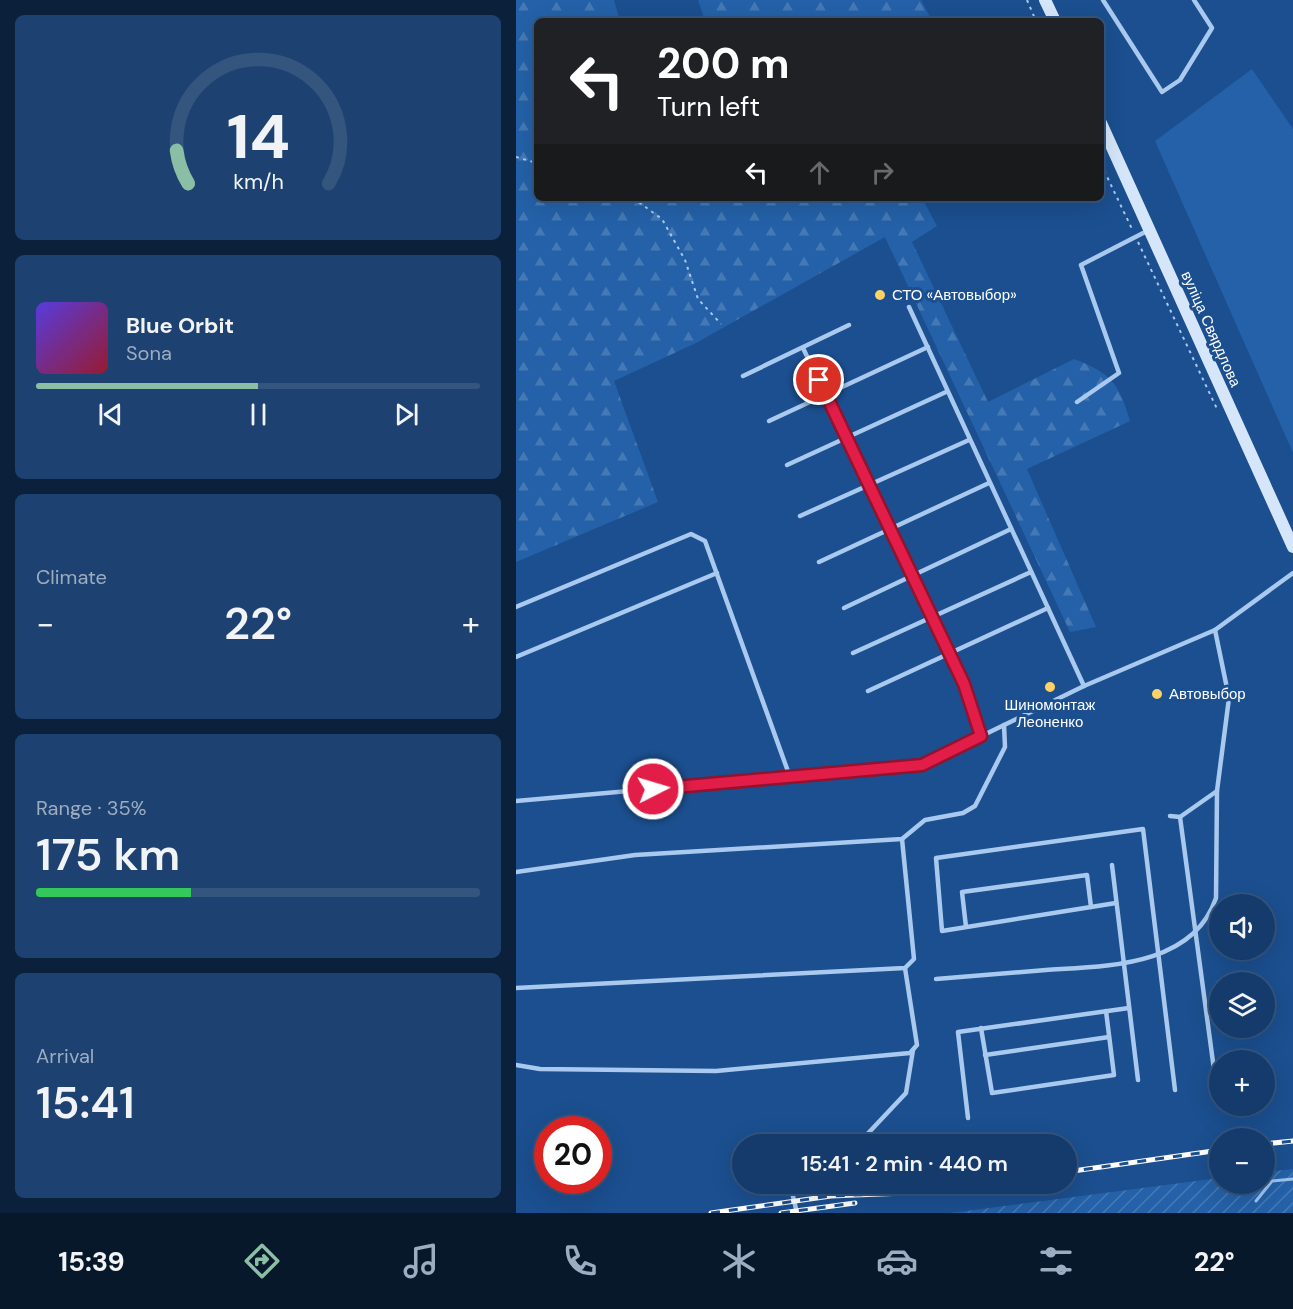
<!DOCTYPE html>
<html lang="en">
<head>
<meta charset="utf-8">
<style>
	body { margin:0; font-family:"DM Sans",sans-serif; background:#1d4271; color:#f1f3f6; height:100vh; display:flex; flex-direction:column; font-size:22px; white-space:nowrap }
	* { box-sizing:border-box; margin:0 }
	p { font-size:20px; color:#9dadc1 }
	.icon { flex:none; width:33px; height:33px; fill:none; stroke:currentColor; stroke-width:2; stroke-linecap:round; stroke-linejoin:round }
	.map { position:relative; flex:1; overflow:hidden }
	.details { display:flex; flex-direction:column; gap:15px; padding:15px; background:#0b203b; width:516px }
	.details>* { flex:none }
	.hud { position:absolute; left:18px; top:18px; width:570px; height:183px; border-radius:9px; box-shadow:0 6px 24px #0002,0 0 0 2px #33557e; background:#202124; color:#fff; overflow:hidden }
	.tools { position:absolute; left:693px; top:894px; display:grid; gap:12px }
	.tools a { display:grid; place-items:center; width:66px; height:66px; border-radius:50%; background:#143b6b; box-shadow:0 6px 24px #0002,0 0 0 2px #33557e; font-size:30px }
	.speed { position:absolute; left:18px; top:1116px; display:flex; gap:12px; font-size:30px; font-weight:700; text-align:center }
	.speed>* { display:grid; place-content:center; width:78px; height:78px; border-radius:50%; background:#143b6b; box-shadow:0 6px 24px #0002,0 0 0 2px #33557e; line-height:1 }
	.speed .limit { border:9px solid #d22; background:#fff; color:#111 }
	.pin { position:absolute; display:grid; place-items:center; width:51px; height:51px; color:#fff; margin:-26px; border:3px solid #fff; border-radius:50%; box-shadow:0 2px 6px #0007 }
	.me { position:absolute; width:66px; margin:-33px; rotate:85deg; stroke-linejoin:round; filter:drop-shadow(0 0 4px #0008) }
	.turn { display:flex; align-items:center; gap:21px; height:126px; padding:0 24px; font-size:27px }
	.turn .icon { width:78px; height:78px; stroke-width:2.5 }
	.turn b { display:block; font-size:42px; line-height:51px }
	.lanes { display:flex; align-items:center; height:57px; padding:0 24px; background:#0003; justify-content:center; gap:30px; direction:ltr }
	.lanes .off { opacity:.35 }
	.big { font-size:45px; font-weight:600; line-height:1.1 }
	.details .tile { flex:1; display:flex; flex-direction:column; justify-content:center; gap:9px; min-width:0; padding:0 21px; border-radius:9px; background:#1d4271 }
	.details .dial { align-items:center; gap:0 }
	.dial svg { height:156px; overflow:visible; fill:none; stroke:#33557e; stroke-width:7; stroke-linecap:round; text-anchor:middle }
	.dial text { fill:#f1f3f6; stroke:none }
	.song { display:flex; align-items:center; gap:18px }
	.cover { width:72px; height:72px; border-radius:9px; background:linear-gradient(135deg,hsl(250 70% 55%),hsl(350 70% 35%)) }
	.played { height:6px; border-radius:3px; background:linear-gradient(90deg,#8abfa5 50%,#33557e 50%) }
	.keys { display:flex; justify-content:space-around; direction:ltr }
	.heat { display:flex; justify-content:space-between; align-items:center; font-size:33px; direction:ltr }
	.charge { height:9px; border-radius:4px; background:linear-gradient(90deg,#34c759 35%,#33557e 0) }
	.trip { position:absolute; left:216px; top:1134px; width:345px; height:60px; border-radius:30px; background:#143b6b; box-shadow:0 6px 24px #0002,0 0 0 2px #33557e; font-weight:600; line-height:60px; text-align:center }
	.menu { display:flex; height:96px; justify-content:space-around; align-items:center; background:#08182b; color:#9dadc1 }
	.menu .icon { width:42px; height:42px }
	.menu .active { color:#8abfa5 }
	.menu b { font-size:27px; color:#f1f3f6 }
	main { display:flex; flex:1; min-height:0 }
	.map>svg:first-child { display:block }
	.green { fill:#2461a8 }
	.forest { fill:url(#forest-firs) }
	.garden { fill:url(#garden-furrows) }
	.lines { fill:none; stroke-linecap:round; stroke-linejoin:round }
	.stream { stroke:#9cc4f0; stroke-width:3 }
	.path { stroke:#a9c9ee; stroke-width:2; stroke-dasharray:3 4.5; stroke-linecap:butt }
	.service { stroke:#a9c9ee; stroke-width:4.5 }
	.secondary { stroke:#d6e6fa; stroke-width:12 }
	.rail-casing { stroke:#fff; stroke-width:5 }
	.rail { stroke:#1b4f8f; stroke-width:3; stroke-dasharray:9; stroke-linecap:butt }
	.route-casing { stroke:#92132f; stroke-width:15 }
	.route { stroke:#e11d48; stroke-width:10 }
	.poi-dot { fill:#ffd166; stroke:#1b4f8f; stroke-width:2 }
	.labels { text-anchor:middle; dominant-baseline:central; stroke-width:6; stroke-linejoin:round; paint-order:stroke }
	.poi-label { font-size:15px; fill:#fff; stroke:#1b4f8f; text-anchor:start }
	.street-label { font-size:15px; fill:#fff; stroke:#1b4f8f }
</style>
</head>
<body>
<main>
<section class="details">
<div class="tile dial"><svg viewBox="0 0 100 80">
<path d="M14 69A42 42 0 1 1 86 69"/>
<path d="M14 69A42 42 0 0 1 8 52" stroke="#8abfa5"/>
<text x="50" y="56" font-size="32" font-weight="700">14</text>
<text x="50" y="72" font-size="11">km/h</text>
</svg></div>
<div class="tile">
<div class="song"><i class="cover"></i><div><b>Blue Orbit</b><p>Sona</p></div></div>
<div class="played"></div>
<div class="keys"><svg class="icon" aria-label="previous" viewBox="0 0 24 24"><path d="M18 5L8 12l10 7zM5 5v14"/></svg><svg class="icon" aria-label="pause" viewBox="0 0 24 24"><path d="M8 5v14M16 5v14"/></svg><svg class="icon" aria-label="next" viewBox="0 0 24 24"><path d="M6 5l10 7-10 7zM19 5v14"/></svg></div>
</div>
<div class="tile"><p>Climate</p>
<div class="heat"><a>−</a><b class="big">22°</b><a>+</a></div>
</div>
<div class="tile"><p>Range · 35%</p><b class="big">175 km</b><div class="charge"></div></div>
<div class="tile"><p>Arrival</p><b class="big">15:41</b></div>
</section>
<div class="map">
<svg width="777" height="1213" viewBox="0 0 777 1213">
	<defs>
		<pattern id="forest-firs" width="22" height="20" patternUnits="userSpaceOnUse" patternTransform="scale(1.5)"><rect width="22" height="20" fill="#2461a8"/><path d="M5 1l3.5 6h-7zM16 11l3.5 6h-7z" fill="#4579b5"/></pattern>
		<pattern id="garden-furrows" width="10" height="10" patternUnits="userSpaceOnUse" patternTransform="scale(1.5)"><rect width="10" height="10" fill="#2461a8"/><path d="M-1 1l2-2M0 10L10 0M9 11l2-2" fill="none" stroke="#4579b5"/></pattern>
	</defs>
	<rect width="100%" height="100%" fill="#1b4f8f"/>
	<path class="green" d="M736,69l41,60v324l-138,-312z"/>
	<g class="forest">
		<path d="M0,0h98l6,21h-83v177h385l15,28 -25,16 76,160 86,-43c37,14 45,24 56,62l-103,48 69,158 -26,5 -185,-395 -189,106 -82,38 44,121 -142,60z"/>
		<path d="M182,0h223l11,21h-227z"/>
	</g>
	<path class="garden" d="M777,1169v44h-342l268,-35 1,6h44l1,-12z"/>
	<g class="lines">
		<path class="stream" d="M740,1201l16,-20 21,-2"/>
		<g class="path">
			<path d="M511,0l9,21"/>
			<path d="M0,157l21,6"/>
			<path d="M585,164l31,65"/>
			<path d="M117,198l29,21 23,41 13,39 23,25"/>
			<path d="M622,242l80,169"/>
		</g>
		<g class="service">
			<path d="M587,0l59,92 18,-12 32,-52 -18,-28"/>
			<path d="M393,307l175,379"/>
			<path d="M287,348l161,336 17,52"/>
			<path d="M227,376l106,-51"/>
			<path d="M561,402l42,-29 -38,-108 68,-35"/>
			<path d="M253,421l159,-74"/>
			<path d="M271,465l159,-73"/>
			<path d="M284,516l169,-76"/>
			<path d="M303,562l170,-79"/>
			<path d="M0,607l175,-73 14,7 85,236"/>
			<path d="M328,608l167,-79"/>
			<path d="M337,653l178,-81"/>
			<path d="M0,657l201,-84"/>
			<path d="M352,691l180,-83"/>
			<path d="M0,801l406,-36 162,-79 131,-56 78,-57"/>
			<path d="M654,816l10,1 37,-26"/>
			<path d="M664,817l35,260"/>
			<path d="M596,865l26,215"/>
			<path d="M0,872l119,-17 267,-16 23,-19 38,-7 12,-7 30,-59 -1,-22"/>
			<path d="M575,907l25,-4"/>
			<path d="M450,927l-4,-35 125,-17 4,32 -149,24 -6,-73 207,-29 32,261"/>
			<path d="M420,979c37,-3 74,-6 110,-9 60,-4 147,-3 170,-72l1,-107 12,-93 -14,-68"/>
			<path d="M0,988l389,-20 9,-9 -12,-120"/>
			<path d="M465,1028l11,65 122,-18 -8,-64"/>
			<path d="M469,1055l124,-18"/>
			<path d="M0,1065l24,4 176,2 194,-18 7,-8 -12,-77"/>
			<path d="M452,1118l-10,-86 171,-24"/>
			<path d="M342,1144l48,-51 7,-43"/>
			<path d="M280,1184l-5,4 6,25"/>
		</g>
		<g class="secondary">
			<path d="M529,0l10,21"/>
			<path d="M585,123l192,424"/>
		</g>
		<defs>
			<g id="rail">
				<path d="M748,1144l29,-3"/>
				<path d="M550,1172l154,-22"/>
				<path d="M195,1213l120,-17 99,-4 59,-8"/>
				<path d="M265,1213l74,-10"/>
			</g>
		</defs>
		<use href="#rail" class="rail-casing"/>
		<use href="#rail" class="rail"/>
	</g>
	<g class="lines">
		<defs>
			<path id="route" d="M137,789l269,-24 59,-29 -17,-52 -145,-304"/>
		</defs>
		<use href="#route" class="route-casing"/>
		<use href="#route" class="route"/>
	</g>
	<g class="poi-dot">
		<circle cx="364" cy="295" r="6"/>
		<circle cx="534" cy="687" r="6"/>
		<circle cx="641" cy="694" r="6"/>
	</g>
	<g class="labels">
		<g class="poi-label">
			<text x="376" y="295">СТО «Автовыбор»</text>
			<text x="653" y="694">Автовыбор</text>
			<text x="534" y="705" text-anchor="middle">Шиномонтаж<tspan x="534" dy="17">Леоненко</tspan></text>
		</g>
		<g class="street-label">
			<text transform="translate(695 329) rotate(66)">вуліца Свярдлова</text>
		</g>
	</g>
</svg>
<div class="tools">
<a><svg class="icon" aria-label="sound" viewBox="0 0 24 24"><path d="M4 9h4l5-4v14l-5-4H4zM17 9q2 3 0 6"/></svg></a>
<a><svg class="icon" aria-label="layers" viewBox="0 0 24 24"><path d="M12 4l9 5-9 5-9-5zM3 14l9 5 9-5"/></svg></a>
<a>+</a>
<a>−</a>
</div>
<div class="speed"><div class="limit">20</div></div>
<div class="pin" style="left:303px;top:380px;background:#d93025"><svg class="icon" aria-label="arrive" viewBox="0 0 24 24"><path d="M6 21V4h12l-3 4 3 4H6"/></svg></div>
<svg class="me" style="left:137px;top:789px" viewBox="-20 -20 40 40"><circle r="17" fill="#e11d48" stroke="#fff" stroke-width="3"/><path d="M0-11L8 9 0 5-8 9z" fill="#fff"/></svg>
<div class="trip">15:41 · 2 min · 440 m</div>
<div class="hud">
<div class="turn"><svg class="icon" aria-label="left" viewBox="0 0 24 24"><path d="M17 20v-9H6M10 6l-5 5 5 5"/></svg><div><b>200 m</b>Turn left</div></div>
<div class="lanes"><svg class="icon" aria-label="left" viewBox="0 0 24 24"><path d="M17 20v-9H6M10 6l-5 5 5 5"/></svg><svg class="icon off" aria-label="ahead" viewBox="0 0 24 24"><path d="M12 20V5M6 11l6-6 6 6"/></svg><svg class="icon off" aria-label="right" viewBox="0 0 24 24"><path d="M7 20v-9h11M14 6l5 5-5 5"/></svg></div>
</div>
</div>
</main>
<nav class="menu">
<b>15:39</b>
<svg class="icon active" aria-label="directions" viewBox="0 0 24 24"><path d="M12 3l9 9-9 9-9-9zM9 14v-3h6M13 9l2 2-2 2"/></svg>
<svg class="icon" aria-label="music" viewBox="0 0 24 24"><path d="M9 18V5l10-2v13"/><circle cx="6" cy="18" r="3"/><circle cx="16" cy="16" r="3"/></svg>
<svg class="icon" aria-label="phone" viewBox="0 0 24 24"><path d="M5 4h4l2 5-3 2q2 4 5 5l2-3 5 2v4C11 20 4 13 5 4z"/></svg>
<svg class="icon" aria-label="climate" viewBox="0 0 24 24"><path d="M12 3v18M4 7l16 10M4 17L20 7"/></svg>
<svg class="icon" aria-label="car" viewBox="0 0 24 24"><path d="M5 17H2v-5l4-1 3-4h7l3 4 3 1v5h-3M9 17h6M6 11h13"/><circle cx="7" cy="17" r="2"/><circle cx="17" cy="17" r="2"/></svg>
<svg class="icon" aria-label="filters" viewBox="0 0 24 24"><path d="M4 7h16M4 17h16"/><circle cx="9" cy="7" r="2"/><circle cx="15" cy="17" r="2"/></svg>
<b>22°</b>
</nav>
</body>
</html>
